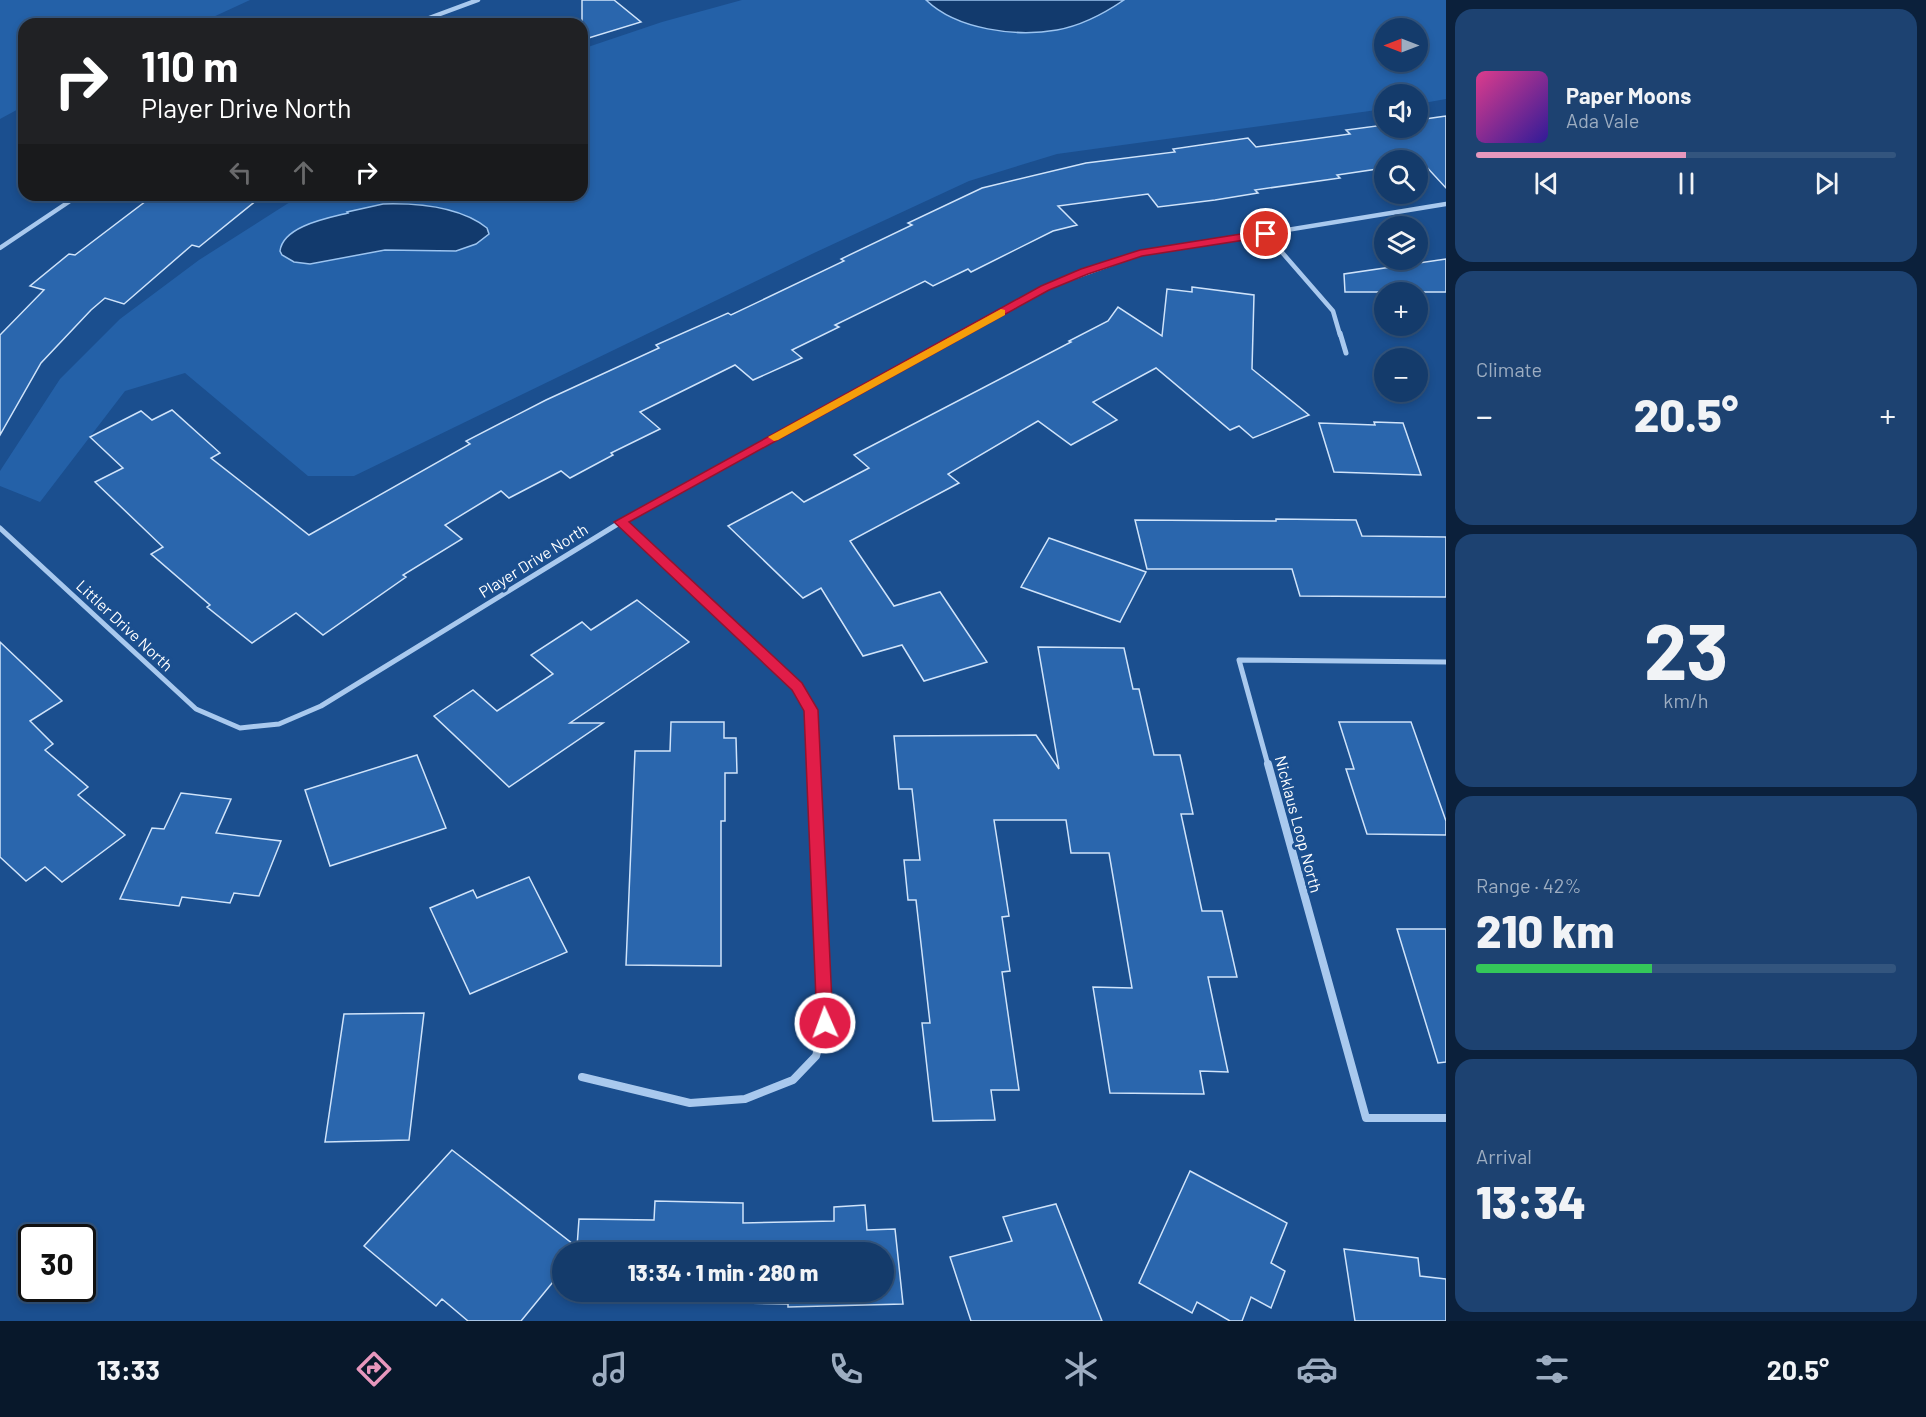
<!DOCTYPE html>
<html lang="en">
<head>
<meta charset="utf-8">
<style>
	body { margin:0; font-family:Barlow,sans-serif; background:#1d4271; color:#f1f3f6; height:100vh; display:flex; flex-direction:column; font-size:22px; white-space:nowrap }
	* { box-sizing:border-box; margin:0 }
	p { font-size:20px; color:#9dadc1 }
	.icon { flex:none; width:33px; height:33px; fill:none; stroke:currentColor; stroke-width:2; stroke-linecap:round; stroke-linejoin:round }
	.map { position:relative; flex:1; overflow:hidden }
	.details { display:flex; flex-direction:column; gap:9px; padding:9px; background:#0b203b; width:480px }
	.details>* { flex:none }
	.top-card { position:absolute; left:18px; top:18px; width:570px; height:183px; border-radius:18px; box-shadow:0 3px 9px #0003,0 0 0 2px #33557e; background:#202124; color:#fff; overflow:hidden }
	.needle { width:39px; rotate:270deg }
	.fabs { position:absolute; left:1374px; top:18px; display:grid; gap:12px }
	.fabs a { display:grid; place-items:center; width:54px; height:54px; border-radius:50%; background:#143b6b; box-shadow:0 3px 9px #0003,0 0 0 2px #33557e; font-size:30px }
	.speed { position:absolute; left:18px; top:1224px; display:flex; gap:12px; font-size:30px; font-weight:700; text-align:center }
	.speed>* { display:grid; place-content:center; width:78px; height:78px; border-radius:50%; background:#143b6b; box-shadow:0 3px 9px #0003,0 0 0 2px #33557e; line-height:1 }
	.speed .limit { border:3px solid #111; border-radius:9px; background:#fff; color:#111 }
	.pin { position:absolute; display:grid; place-items:center; width:51px; height:51px; color:#fff; margin:-26px; border:3px solid #fff; border-radius:50%; box-shadow:0 2px 6px #0007 }
	.me { position:absolute; width:66px; margin:-33px; rotate:358deg; stroke-linejoin:round; filter:drop-shadow(0 0 4px #0008) }
	.turn { display:flex; align-items:center; gap:21px; height:126px; padding:0 24px; font-size:27px }
	.turn .icon { width:78px; height:78px; stroke-width:2.5 }
	.turn b { display:block; font-size:42px; line-height:51px }
	.lanes { display:flex; align-items:center; height:57px; padding:0 24px; background:#0003; justify-content:center; gap:30px; direction:ltr }
	.lanes .off { opacity:.35 }
	.big { font-size:45px; font-weight:800; line-height:1.1 }
	.details .tile { flex:1; display:flex; flex-direction:column; justify-content:center; gap:9px; min-width:0; padding:0 21px; border-radius:18px; background:#1d4271 }
	.details .dial { align-items:center; gap:0 }
	.dial b { font-size:78px; line-height:1 }
	.song { display:flex; align-items:center; gap:18px }
	.cover { width:72px; height:72px; border-radius:9px; background:linear-gradient(135deg,hsl(330 70% 55%),hsl(250 70% 35%)) }
	.played { height:6px; border-radius:3px; background:linear-gradient(90deg,#e797bd 50%,#33557e 50%) }
	.keys { display:flex; justify-content:space-around; direction:ltr }
	.heat { display:flex; justify-content:space-between; align-items:center; font-size:33px; direction:ltr }
	.charge { height:9px; border-radius:4px; background:linear-gradient(90deg,#34c759 42%,#33557e 0) }
	.trip { position:absolute; left:552px; top:1242px; width:342px; height:60px; border-radius:30px; background:#143b6b; box-shadow:0 3px 9px #0003,0 0 0 2px #33557e; font-weight:800; line-height:60px; text-align:center }
	.menu { display:flex; height:96px; justify-content:space-around; align-items:center; background:#08182b; color:#9dadc1 }
	.menu .icon { width:42px; height:42px }
	.menu .current { color:#e797bd }
	.menu b { font-size:27px; color:#f1f3f6 }
	main { display:flex; flex:1; min-height:0 }
	.map>svg:first-child { display:block }
	.green { fill:#2461a8; fill-rule:evenodd }
	.water { fill:#123a6d; stroke:#9cc4f0; stroke-width:1.5 }
	.building { fill:#2a66ad; stroke:#cfe3fa; stroke-width:1.5 }
	.lines { fill:none; stroke-linecap:round; stroke-linejoin:round }
	.street-far2 { stroke:#a9c9ee; stroke-width:4.5 }
	.street-far1 { stroke:#a9c9ee; stroke-width:5 }
	.street { stroke:#a9c9ee; stroke-width:8 }
	.route { fill:#e11d48; stroke:#92132f; stroke-width:1.5 }
	.slow { fill:#f59e0b }
	.labels { text-anchor:middle; dominant-baseline:central; stroke-width:6; stroke-linejoin:round; paint-order:stroke }
	.street-label { font-size:16px; fill:#fff; stroke:#1b4f8f }
</style>
</head>
<body>
<main>
<div class="map">
<svg width="1446" height="1321" viewBox="0 0 1446 1321">
	<rect width="100%" height="100%" fill="#1b4f8f"/>
	<g class="green">
		<path d="M0,0h250l-52,24h-174v82l-24,13z"/>
		<path d="M742,0h704v99l-28,5v-10h-34v15l-327,45 -88,27 -155,72 -460,223h-46l-123,-103 -60,18 -85,111 -40,-16v-15l60,-92 60,-60 79,-59 102,-65h281v-146l80,-27zM1384,28h34v34h-34z"/>
	</g>
	<g class="water">
		<path d="M926,0h198c-19,13 -44,26 -67,30 -41,7 -100,0 -131,-30z"/>
		<path d="M383,204c35,-1 76,2 104,24l2,6 -13,10 -20,7 -71,-1 -75,14 -16,-2 -12,-7 -2,-4c3,-25 48,-33 68,-38l-1,-1z"/>
	</g>
	<g class="building">
		<path d="M582,0h32l27,22 -59,18z"/>
		<path d="M1446,116v72l-24,-26 -38,-2v8l-47,7 3,3 -85,12 3,3 -43,7 -57,7 -10,-13 -90,12 19,19 -24,6 -82,41 -3,-3 -35,17 -8,-5 -90,44 4,2 -47,23 10,8 -49,22 -18,-15 -95,47 20,17 -49,24 2,2 -43,23 -9,-7 -52,27 -8,-7 -56,34 17,14 -59,36 3,2 -83,58 -27,-22 -44,30 -45,-36 3,-2 -59,-51 12,-7 -68,-65 28,-14 -33,-31 51,-26 11,9 20,-10 48,43 -9,5 98,77 161,-91 -4,-3 80,-41 113,-52 -3,-3 72,-32 3,2 113,-54 -3,-2 71,-34 -4,-2 74,-35 104,-25 89,-11 -2,-3 75,-11 8,9 94,-13 -4,-4 38,-5v3h34v-8z"/>
		<path d="M154,195h109l-64,52 -7,-2 -68,59 -19,-6 -14,12 -50,53 -41,72v-100l44,-45 -14,-4 39,-32 6,1z"/>
		<path d="M1446,259v33h-101l-1,-18z"/>
		<path d="M1192,287l62,8 -2,74 57,46 -56,23 -14,-12 -9,4 -74,-62 -63,34 24,18 -46,25 -33,-24 -90,53 11,9 -109,58 44,65 46,-14 47,70 -63,19 -22,-36 -39,11 -42,-68 -18,10 -75,-72 64,-34 12,10 65,-34 -15,-13 217,-113 -2,-1 39,-20 10,-14 44,29 5,-47 25,3z"/>
		<path d="M1374,422l29,1 18,52 -87,-3 -15,-49 56,2z"/>
		<path d="M1276,519l80,1 6,16 84,1v60l-146,-1 -8,-27h-145l-12,-49 141,1z"/>
		<path d="M1049,538l97,34 -26,50 -99,-35z"/>
		<path d="M637,600l52,42 -119,81h33l-94,64 -75,-71 39,-26 24,21 56,-37 -22,-19 51,-33 9,8z"/>
		<path d="M0,642l62,59 -32,20 23,23 -8,6 43,37 -10,8 47,40 -63,47 -17,-15 -19,14 -26,-24z"/>
		<path d="M1038,647l86,1 9,41h6l15,66h26l13,59h-12l21,97h20l15,66h-29l20,95 -28,-1 4,23 -94,-1 -17,-106 39,1 -23,-135h-38l-5,-33h-72l15,96 -7,1 8,54 -8,1 17,118h-28l4,30 -62,1 -11,-98h8l-14,-123h-8l-4,-40h16l-8,-71h-13l-5,-53 142,-1 23,34z"/>
		<path d="M671,722h53v16h12l1,35h-12v48h-4v145l-95,-1 9,-214h35z"/>
		<path d="M1339,722h72l35,99v14l-79,-1 -21,-65h8z"/>
		<path d="M417,755l29,73 -116,38 -25,-76z"/>
		<path d="M181,793l50,6 -15,34 65,8 -22,55 -25,-3 -4,10 -48,-6 -3,9 -59,-7 32,-71 12,1z"/>
		<path d="M529,877l38,75 -97,42 -40,-86 43,-18 4,8z"/>
		<path d="M1397,929h49v133l-8,1z"/>
		<path d="M424,1013l-15,127 -84,2 19,-128z"/>
		<path d="M452,1150l125,97 2,-28 75,1 1,-19 88,2v20l91,-2v-14l31,-2 2,25 28,-1 8,75 -115,3v-3l-140,-3v-9h236v-40h-322v19l-41,50h-53l-26,-22 -6,7 -72,-60z"/>
		<path d="M1190,1171l97,52 -16,40 14,8 -14,37 -20,-11 -9,24h-12l-33,-19 -5,11 -53,-30z"/>
		<path d="M1056,1204l46,117h-131l-21,-64 62,-16 -9,-24z"/>
		<path d="M1344,1249l74,9 2,18 26,3v42h-91z"/>
	</g>
	<g class="lines">
		<g class="street-far2">
			<path d="M413,24l65,-24"/>
			<path d="M1266,234l67,77 7,24"/>
			<path d="M0,248l79,-53"/>
			<path d="M961,335l84,-47 95,-34 306,-50"/>
		</g>
		<g class="street-far1">
			<path d="M1340,333l6,20"/>
			<path d="M621,522l176,165 14,23 2,55"/>
			<path d="M0,528l196,181 44,19 39,-4 42,-18 300,-184 342,-189"/>
			<path d="M1268,765l-29,-105 207,2"/>
		</g>
		<g class="street">
			<path d="M1268,764l98,354h80"/>
			<path d="M582,1077l108,26 55,-4 48,-19 23,-24 9,-33 -12,-259"/>
		</g>
	</g>
	<path class="route" d="M1266,230l4,1v5l-128,20 -54,18 -39,16 -420,232 173,161 16,27 15,313 -2,6 -6,2 -6,-2 -2,-6 -13,-312 -12,-21 -178,-168 427,-236 40,-17 59,-19z"/>
	<path class="slow" d="M1001,309l4,1v5l-227,125 -4,1 -6,-4z"/>
	<g class="labels">
		<g class="street-label">
			<text transform="translate(533 560) rotate(-32)">Player Drive North</text>
			<text transform="translate(125 625) rotate(43)">Littler Drive North</text>
			<text transform="translate(1299 824) rotate(75)">Nicklaus Loop North</text>
		</g>
	</g>
</svg>
<div class="fabs">
<a><svg class="needle" viewBox="-14 -14 28 28"><path d="M0-13l5 13h-10z" fill="#e53935"/><path d="M0 13l5-13h-10z" fill="#9dadc1"/></svg></a>
<a><svg class="icon" aria-label="sound" viewBox="0 0 24 24"><path d="M4 9h4l5-4v14l-5-4H4zM17 9q2 3 0 6"/></svg></a>
<a><svg class="icon" aria-label="search" viewBox="0 0 24 24"><circle cx="10" cy="10" r="6"/><path d="M15 15l6 6"/></svg></a>
<a><svg class="icon" aria-label="layers" viewBox="0 0 24 24"><path d="M12 4l9 5-9 5-9-5zM3 14l9 5 9-5"/></svg></a>
<a>+</a>
<a>−</a>
</div>
<div class="speed"><div class="limit">30</div></div>
<div class="pin" style="left:1266px;top:234px;background:#d93025"><svg class="icon" aria-label="arrive" viewBox="0 0 24 24"><path d="M6 21V4h12l-3 4 3 4H6"/></svg></div>
<svg class="me" style="left:825px;top:1023px" viewBox="-20 -20 40 40"><circle r="17" fill="#e11d48" stroke="#fff" stroke-width="3"/><path d="M0-11L8 9 0 5-8 9z" fill="#fff"/></svg>
<div class="trip">13:34 · 1 min · 280 m</div>
<div class="top-card">
<div class="turn"><svg class="icon" aria-label="right" viewBox="0 0 24 24"><path d="M7 20v-9h11M14 6l5 5-5 5"/></svg><div><b>110 m</b>Player Drive North</div></div>
<div class="lanes"><svg class="icon off" aria-label="left" viewBox="0 0 24 24"><path d="M17 20v-9H6M10 6l-5 5 5 5"/></svg><svg class="icon off" aria-label="ahead" viewBox="0 0 24 24"><path d="M12 20V5M6 11l6-6 6 6"/></svg><svg class="icon" aria-label="right" viewBox="0 0 24 24"><path d="M7 20v-9h11M14 6l5 5-5 5"/></svg></div>
</div>
</div>
<section class="details">
<div class="tile">
<div class="song"><i class="cover"></i><div><b>Paper Moons</b><p>Ada Vale</p></div></div>
<div class="played"></div>
<div class="keys"><svg class="icon" aria-label="previous" viewBox="0 0 24 24"><path d="M18 5L8 12l10 7zM5 5v14"/></svg><svg class="icon" aria-label="pause" viewBox="0 0 24 24"><path d="M8 5v14M16 5v14"/></svg><svg class="icon" aria-label="next" viewBox="0 0 24 24"><path d="M6 5l10 7-10 7zM19 5v14"/></svg></div>
</div>
<div class="tile"><p>Climate</p>
<div class="heat"><a>−</a><b class="big">20.5°</b><a>+</a></div>
</div>
<div class="tile dial"><b>23</b><p>km/h</p></div>
<div class="tile"><p>Range · 42%</p><b class="big">210 km</b><div class="charge"></div></div>
<div class="tile"><p>Arrival</p><b class="big">13:34</b></div>
</section>
</main>
<nav class="menu">
<b>13:33</b>
<svg class="icon current" aria-label="directions" viewBox="0 0 24 24"><path d="M12 3l9 9-9 9-9-9zM9 14v-3h6M13 9l2 2-2 2"/></svg>
<svg class="icon" aria-label="music" viewBox="0 0 24 24"><path d="M9 18V5l10-2v13"/><circle cx="6" cy="18" r="3"/><circle cx="16" cy="16" r="3"/></svg>
<svg class="icon" aria-label="phone" viewBox="0 0 24 24"><path d="M5 4h4l2 5-3 2q2 4 5 5l2-3 5 2v4C11 20 4 13 5 4z"/></svg>
<svg class="icon" aria-label="climate" viewBox="0 0 24 24"><path d="M12 3v18M4 7l16 10M4 17L20 7"/></svg>
<svg class="icon" aria-label="car" viewBox="0 0 24 24"><path d="M5 17H2v-5l4-1 3-4h7l3 4 3 1v5h-3M9 17h6M6 11h13"/><circle cx="7" cy="17" r="2"/><circle cx="17" cy="17" r="2"/></svg>
<svg class="icon" aria-label="filters" viewBox="0 0 24 24"><path d="M4 7h16M4 17h16"/><circle cx="9" cy="7" r="2"/><circle cx="15" cy="17" r="2"/></svg>
<b>20.5°</b>
</nav>
</body>
</html>
